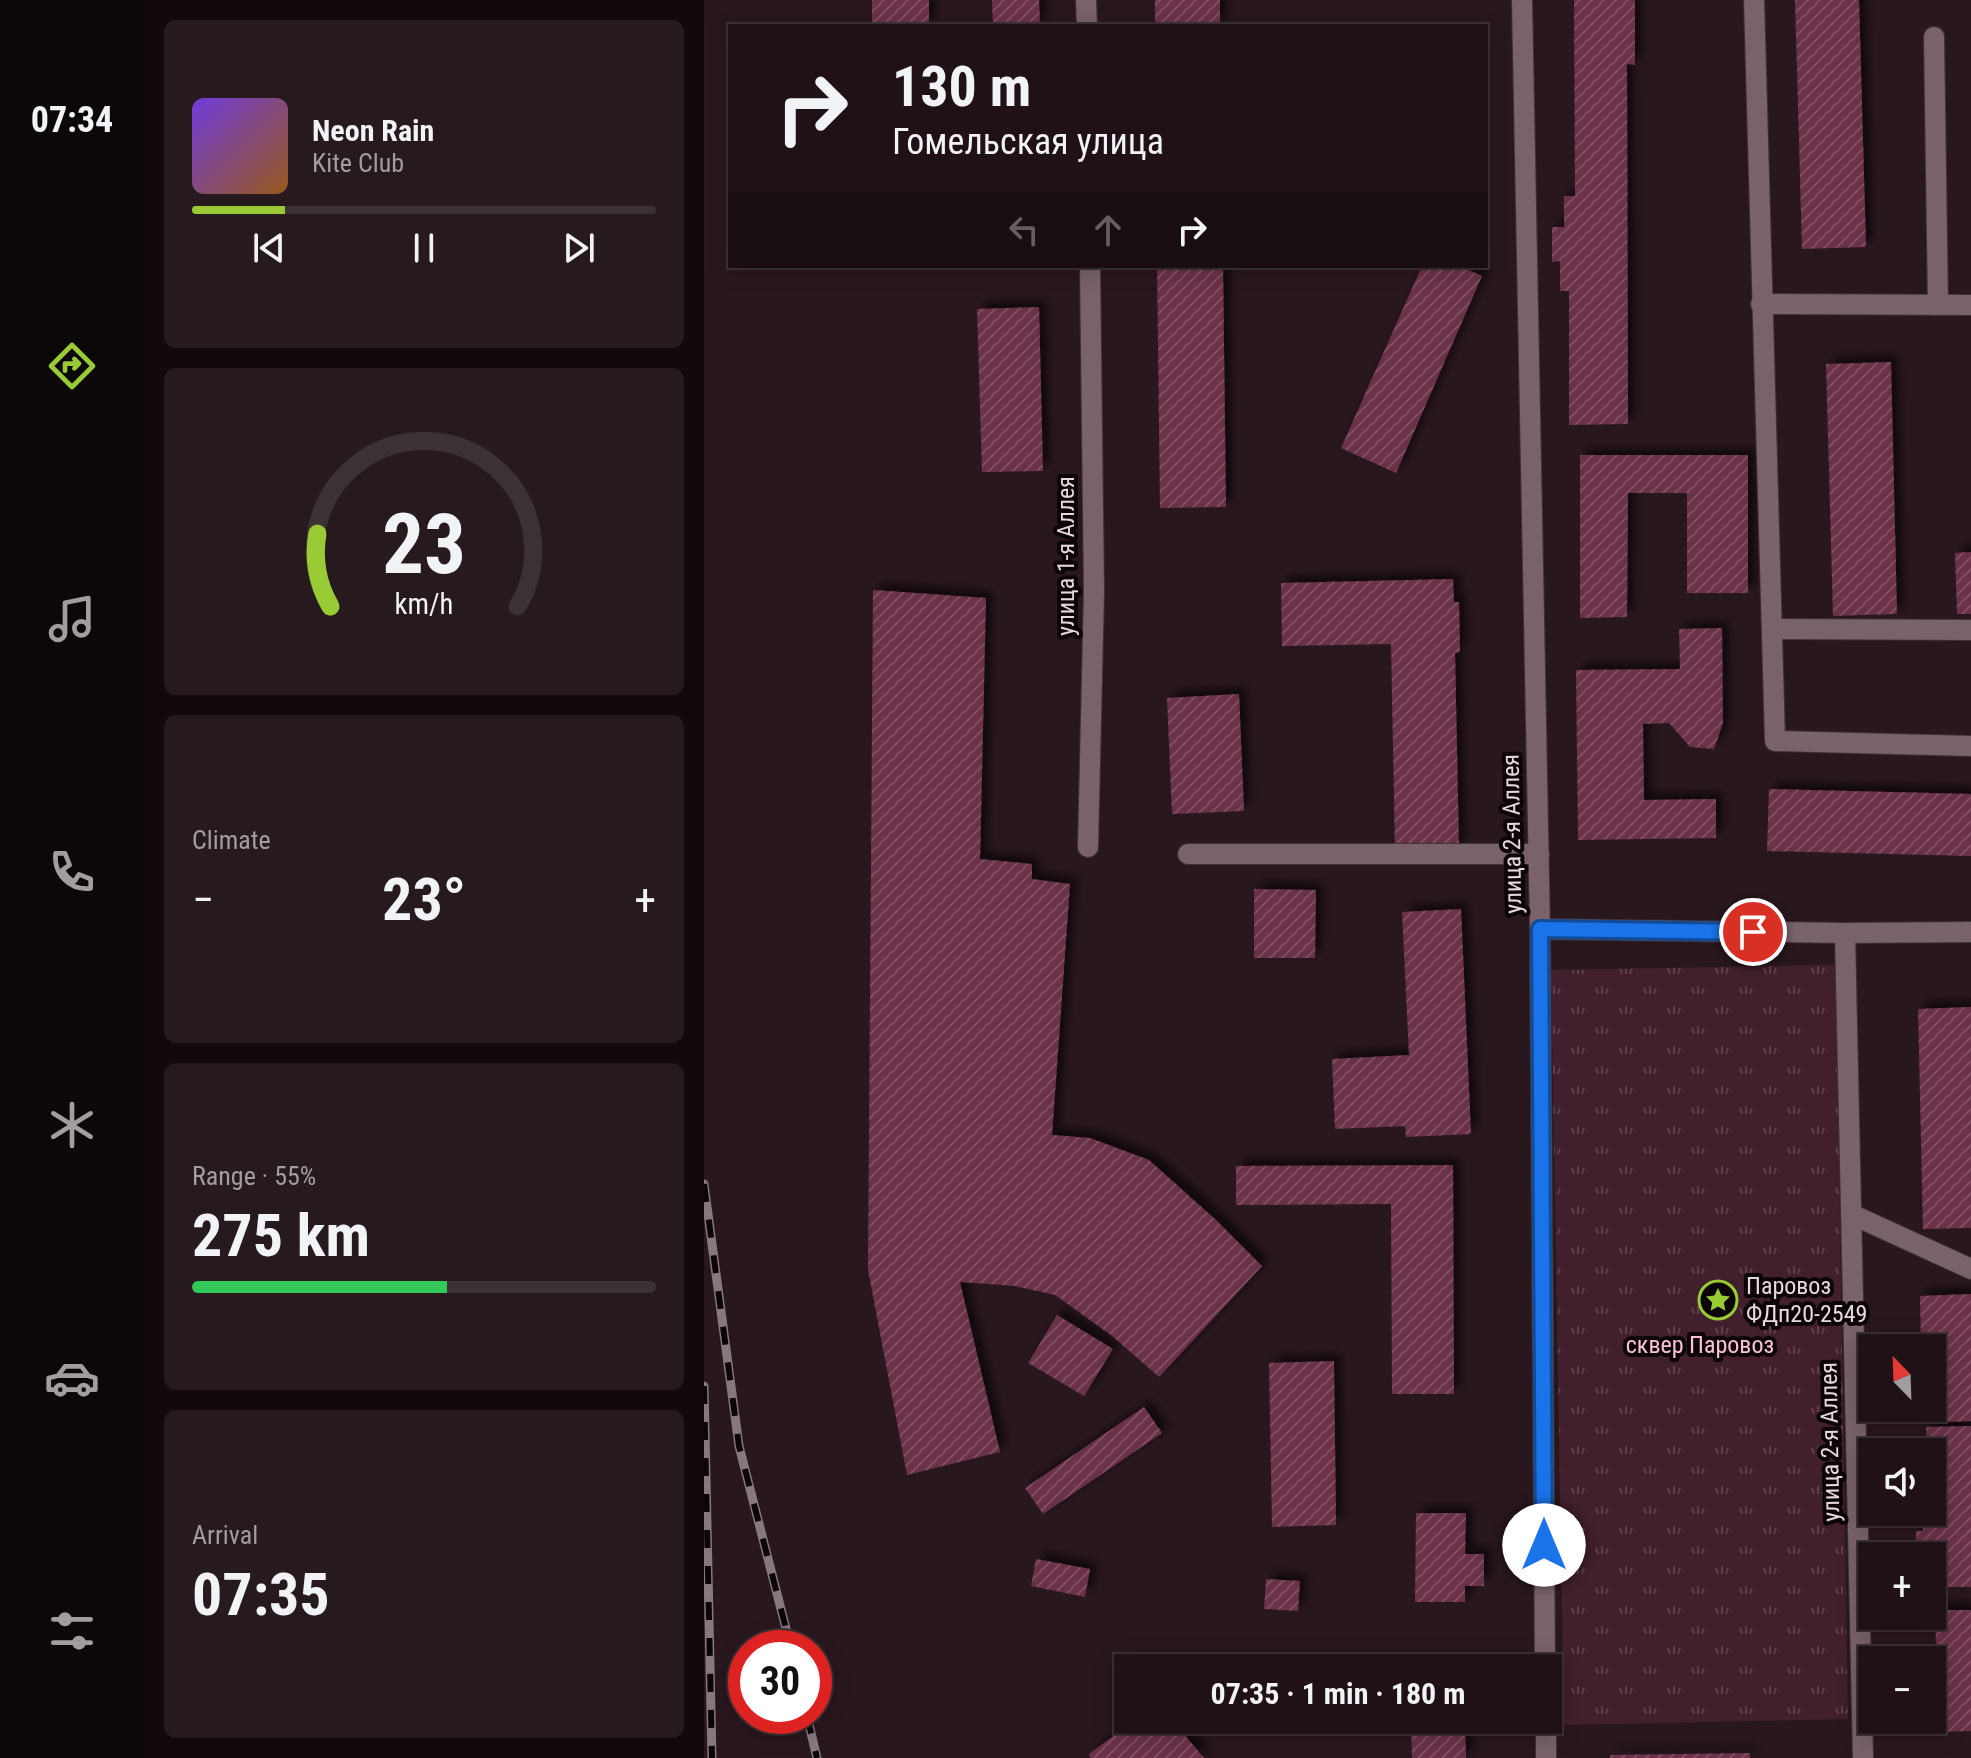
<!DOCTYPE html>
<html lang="en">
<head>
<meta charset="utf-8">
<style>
	body { margin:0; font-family:"Roboto Condensed",sans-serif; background:#271a1f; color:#f1f3f6; height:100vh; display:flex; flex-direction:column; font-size:30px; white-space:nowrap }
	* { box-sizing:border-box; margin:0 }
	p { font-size:26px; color:#a19da1 }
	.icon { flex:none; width:44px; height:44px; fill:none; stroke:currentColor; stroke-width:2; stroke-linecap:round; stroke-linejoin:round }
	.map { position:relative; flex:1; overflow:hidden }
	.panel { display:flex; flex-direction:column; gap:20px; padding:20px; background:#11090c; width:560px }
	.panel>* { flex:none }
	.guide { position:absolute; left:24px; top:24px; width:760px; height:244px; border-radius:0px; box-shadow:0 4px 20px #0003,0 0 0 2px #3c3135; background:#1f1116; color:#f1f3f6; overflow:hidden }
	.needle { width:52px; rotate:337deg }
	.controls { position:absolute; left:1154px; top:1334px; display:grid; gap:16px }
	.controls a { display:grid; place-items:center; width:88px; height:88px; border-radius:0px; background:#1f1116; box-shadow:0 4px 20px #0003,0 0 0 2px #3c3135; font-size:40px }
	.speed { position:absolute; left:24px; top:1630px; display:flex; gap:16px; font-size:40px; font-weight:700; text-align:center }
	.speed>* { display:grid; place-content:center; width:104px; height:104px; border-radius:50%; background:#1f1116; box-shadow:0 4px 20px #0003,0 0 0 2px #3c3135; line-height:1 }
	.speed .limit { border:12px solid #d22; background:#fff; color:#111 }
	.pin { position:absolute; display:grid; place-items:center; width:68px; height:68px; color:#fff; margin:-34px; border:4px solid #fff; border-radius:50%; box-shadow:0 2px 8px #0007 }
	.me { position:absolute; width:88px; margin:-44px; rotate:0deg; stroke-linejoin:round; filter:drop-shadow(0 0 6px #0008) }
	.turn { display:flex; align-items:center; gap:28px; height:168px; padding:0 32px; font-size:36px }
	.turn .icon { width:104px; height:104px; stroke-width:2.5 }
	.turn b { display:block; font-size:56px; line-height:68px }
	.lanes { display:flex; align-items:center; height:76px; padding:0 32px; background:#0003; justify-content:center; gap:40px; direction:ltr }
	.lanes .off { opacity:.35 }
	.big { font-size:60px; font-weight:700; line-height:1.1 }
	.panel .widget { flex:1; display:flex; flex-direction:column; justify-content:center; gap:12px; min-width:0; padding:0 28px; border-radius:12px; background:#271a1f }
	.panel .dial { align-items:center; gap:0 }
	.dial svg { height:208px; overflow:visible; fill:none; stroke:#3c3135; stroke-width:7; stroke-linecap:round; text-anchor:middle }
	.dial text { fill:#f1f3f6; stroke:none }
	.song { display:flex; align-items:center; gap:24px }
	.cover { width:96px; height:96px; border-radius:12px; background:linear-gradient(135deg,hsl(260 70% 55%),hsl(30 70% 35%)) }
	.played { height:8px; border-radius:4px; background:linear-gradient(90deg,#99cb35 20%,#3c3135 20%) }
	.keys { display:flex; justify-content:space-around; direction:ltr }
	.heat { display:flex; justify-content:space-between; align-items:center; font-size:44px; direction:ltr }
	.charge { height:12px; border-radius:6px; background:linear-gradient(90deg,#34c759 55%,#3c3135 0) }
	.trip { position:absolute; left:410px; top:1654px; width:448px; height:80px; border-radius:0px; background:#1f1116; box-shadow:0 4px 20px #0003,0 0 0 2px #3c3135; font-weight:700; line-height:80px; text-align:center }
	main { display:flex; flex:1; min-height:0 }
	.tabs { display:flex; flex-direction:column; width:144px; justify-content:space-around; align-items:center; background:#0c0709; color:#a19da1 }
	.tabs .icon { width:56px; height:56px }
	.tabs .active { color:#99cb35 }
	.tabs b { font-size:36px; color:#f1f3f6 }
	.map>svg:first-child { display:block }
	.park { fill:url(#park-tufts) }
	.building { fill:url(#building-hatch); filter:url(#shadow) }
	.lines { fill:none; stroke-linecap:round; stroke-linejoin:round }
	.minor-casing { stroke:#403237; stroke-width:22 }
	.minor { stroke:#79626a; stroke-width:20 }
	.rail-casing { stroke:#87787d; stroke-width:9 }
	.rail { stroke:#0c0508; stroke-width:6; stroke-dasharray:18; stroke-linecap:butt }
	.route-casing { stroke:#114b97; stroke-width:20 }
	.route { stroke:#1a73e8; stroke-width:14 }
	.labels { text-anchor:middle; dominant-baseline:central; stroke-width:8; stroke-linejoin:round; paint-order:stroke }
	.street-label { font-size:24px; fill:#e7dade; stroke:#0c0508 }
	.poi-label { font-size:24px; fill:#e7dade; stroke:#0c0508; text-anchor:start }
	.park-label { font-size:24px; fill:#fbc1d6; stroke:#0c0508 }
</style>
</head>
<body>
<main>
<nav class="tabs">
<b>07:34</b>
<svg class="icon active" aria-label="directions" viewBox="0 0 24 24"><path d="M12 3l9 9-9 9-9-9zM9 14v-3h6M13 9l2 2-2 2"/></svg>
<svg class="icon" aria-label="music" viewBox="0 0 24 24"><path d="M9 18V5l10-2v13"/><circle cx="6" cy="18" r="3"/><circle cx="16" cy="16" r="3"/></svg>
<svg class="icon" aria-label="phone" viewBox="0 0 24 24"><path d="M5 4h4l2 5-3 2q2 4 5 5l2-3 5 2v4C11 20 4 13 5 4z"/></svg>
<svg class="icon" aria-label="climate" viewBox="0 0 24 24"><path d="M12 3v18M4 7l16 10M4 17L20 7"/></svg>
<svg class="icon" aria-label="car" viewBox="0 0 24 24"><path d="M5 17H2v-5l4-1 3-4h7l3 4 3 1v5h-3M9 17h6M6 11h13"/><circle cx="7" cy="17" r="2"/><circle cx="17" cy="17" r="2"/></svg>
<svg class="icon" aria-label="filters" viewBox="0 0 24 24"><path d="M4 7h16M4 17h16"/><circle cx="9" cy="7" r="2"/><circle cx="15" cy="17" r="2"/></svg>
</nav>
<section class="panel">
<div class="widget">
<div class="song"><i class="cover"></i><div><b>Neon Rain</b><p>Kite Club</p></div></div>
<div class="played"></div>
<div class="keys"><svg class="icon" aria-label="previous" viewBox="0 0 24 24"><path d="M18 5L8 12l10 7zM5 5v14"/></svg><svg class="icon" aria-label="pause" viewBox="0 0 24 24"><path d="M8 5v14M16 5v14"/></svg><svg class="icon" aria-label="next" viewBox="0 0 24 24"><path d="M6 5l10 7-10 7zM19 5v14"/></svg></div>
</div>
<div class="widget dial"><svg viewBox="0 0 100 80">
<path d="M14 69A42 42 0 1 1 86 69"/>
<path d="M14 69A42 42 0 0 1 9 41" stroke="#99cb35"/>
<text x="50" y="56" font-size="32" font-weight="700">23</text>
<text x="50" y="72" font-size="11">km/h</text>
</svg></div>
<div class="widget"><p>Climate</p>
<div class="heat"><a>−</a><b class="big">23°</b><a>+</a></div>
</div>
<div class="widget"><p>Range · 55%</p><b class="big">275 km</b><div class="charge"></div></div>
<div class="widget"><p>Arrival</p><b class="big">07:35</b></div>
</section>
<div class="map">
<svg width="1267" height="1758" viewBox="0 0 1267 1758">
	<defs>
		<pattern id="park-tufts" width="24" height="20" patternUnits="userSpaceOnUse" patternTransform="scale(2)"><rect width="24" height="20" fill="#411f2d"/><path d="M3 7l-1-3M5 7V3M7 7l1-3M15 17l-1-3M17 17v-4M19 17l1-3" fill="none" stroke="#5c3f4b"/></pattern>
		<pattern id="building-hatch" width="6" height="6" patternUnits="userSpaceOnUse" patternTransform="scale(2)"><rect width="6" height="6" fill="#6b3048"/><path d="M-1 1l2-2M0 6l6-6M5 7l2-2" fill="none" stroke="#804d62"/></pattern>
		<filter id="shadow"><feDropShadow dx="7" dy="-7" stdDeviation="4" flood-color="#0009"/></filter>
	</defs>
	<rect width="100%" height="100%" fill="#29171e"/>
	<path class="park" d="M1132,965l12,754 -284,6 -13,-755z"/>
	<g class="building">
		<rect x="168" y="0" width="57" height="26"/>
		<path d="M288,0h47l1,26h-47z"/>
		<rect x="451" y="0" width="65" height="26"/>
		<path d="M870,0h61v65l-8,-1 1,360 -59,1v-134h-9v-30l-8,1v-35h12v-31h11z"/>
		<path d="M1091,0h64l7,247 -64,2z"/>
		<path d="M453,266h66l3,241 -66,1z"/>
		<path d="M718,266h38l22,10 -86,197 -55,-25z"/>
		<path d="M335,307l4,164 -61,1 -5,-163z"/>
		<path d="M1187,362l6,252 -64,2 -7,-252z"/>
		<path d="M876,455h168v138h-61v-100h-59l-1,124 -47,1z"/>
		<path d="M1267,552v62h-14l-2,-61z"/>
		<path d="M749,579l1,23h5l1,50 -5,1 4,196 -64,1 -4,-206 -109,2 -1,-63z"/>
		<path d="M169,590l113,8 -6,261 52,5v15l38,5 -18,251 38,3 59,22 67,60 46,46 -103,111 -48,-42 -56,-40 -40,-9 -55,-4 40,170 -93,23 -39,-205z"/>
		<path d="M1018,628l1,95 -9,26 -24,-2 -21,-24 -26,1 1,76 72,-1v39l-138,2 -2,-170 104,-1 -1,-40z"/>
		<path d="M535,694l5,117 -72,3 -5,-116z"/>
		<path d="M1065,789l202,5v62l-204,-5z"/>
		<path d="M550,889l62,1 -1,68h-61z"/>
		<path d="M757,909l10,225 -65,3 -1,-11 -70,3 -3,-70 77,-4 -7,-143z"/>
		<path d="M1267,1007v221l-48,1 -5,-220z"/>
		<path d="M749,1165l1,229h-62l-1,-190 -155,1v-39z"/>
		<path d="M1267,1294v127l-48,2 -1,-15h10v-60h-11l-1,-52z"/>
		<path d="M353,1315l56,34 -29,47 -56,-33z"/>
		<path d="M630,1361l2,164 -64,2 -3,-164z"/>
		<path d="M440,1407l18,26 -119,81 -18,-26z"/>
		<path d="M1267,1426v161h-39v-31h-16v-25h7v-13h-5v-6h14v-60h-15v-6h10l-1,-19z"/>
		<path d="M712,1513h50l-1,41h19v32h-19v16h-50z"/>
		<path d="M332,1559l54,10 -5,28 -54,-11z"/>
		<path d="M562,1579l34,2 -2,30 -34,-2z"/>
		<path d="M1231,1610h36v121l-33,1z"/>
		<path d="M431,1720h37l32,38h-114l-1,-4z"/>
		<path d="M707,1720h54l1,38h-54z"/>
		<path d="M1046,1753v5h-140v-3z"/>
	</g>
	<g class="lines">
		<defs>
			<g id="minor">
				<path d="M382,0l1,26"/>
				<path d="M818,0l18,929 5,739"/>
				<path d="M1050,0l21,741 196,5"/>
				<path d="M1230,37l4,268"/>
				<path d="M1057,304l210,1"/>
				<path d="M1068,629l199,1"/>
				<path d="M384,847l6,-256 -4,-325"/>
				<path d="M484,854h351"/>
				<path d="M836,929l305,4 126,-1"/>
				<path d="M1141,933l18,825"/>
				<path d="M1147,1214l120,55"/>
				<path d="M842,1720v38"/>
			</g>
		</defs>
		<use href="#minor" class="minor-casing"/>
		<use href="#minor" class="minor"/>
		<defs>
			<g id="rail">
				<path d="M0,1184l35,262 52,202"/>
				<path d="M0,1386l8,372"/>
				<path d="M103,1716l10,42"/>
			</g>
		</defs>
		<use href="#rail" class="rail-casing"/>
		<use href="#rail" class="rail"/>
	</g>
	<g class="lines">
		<defs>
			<path id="route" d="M840,1545l-4,-616 213,3"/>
		</defs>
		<use href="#route" class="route-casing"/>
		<use href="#route" class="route"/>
	</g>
	<defs>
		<symbol id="sight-ring" viewBox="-11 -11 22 22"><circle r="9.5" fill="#0c0508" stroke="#99cb35" stroke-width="1.5"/><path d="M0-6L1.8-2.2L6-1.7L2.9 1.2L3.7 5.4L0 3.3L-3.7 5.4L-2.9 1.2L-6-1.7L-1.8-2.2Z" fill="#99cb35"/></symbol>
	</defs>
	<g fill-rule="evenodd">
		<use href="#sight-ring" x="992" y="1278" width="44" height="44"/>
	</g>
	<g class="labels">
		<g class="street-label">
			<text transform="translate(362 556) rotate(-90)">улица 1-я Аллея</text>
			<text transform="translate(808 834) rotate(-91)">улица 2-я Аллея</text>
			<text transform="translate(1126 1442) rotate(-91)">улица 2-я Аллея</text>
		</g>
		<g class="poi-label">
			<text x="1042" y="1286">Паровоз<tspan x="1042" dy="28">ФДп20-2549</tspan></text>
		</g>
		<g class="park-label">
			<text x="996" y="1345">сквер Паровоз</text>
		</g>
	</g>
</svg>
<div class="controls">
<a><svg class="needle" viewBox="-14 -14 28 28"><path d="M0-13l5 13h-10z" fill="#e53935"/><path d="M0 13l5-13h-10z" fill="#a19da1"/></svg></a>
<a><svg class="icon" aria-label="sound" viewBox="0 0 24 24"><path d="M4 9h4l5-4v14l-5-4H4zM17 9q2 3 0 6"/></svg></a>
<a>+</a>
<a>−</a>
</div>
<div class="speed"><div class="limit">30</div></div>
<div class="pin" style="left:1049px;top:932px;background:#d93025"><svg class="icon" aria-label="arrive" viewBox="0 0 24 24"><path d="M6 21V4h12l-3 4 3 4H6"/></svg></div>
<svg class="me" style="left:840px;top:1545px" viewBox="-20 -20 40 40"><circle r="19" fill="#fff"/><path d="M0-13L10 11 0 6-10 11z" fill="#1a73e8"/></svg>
<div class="trip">07:35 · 1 min · 180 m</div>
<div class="guide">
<div class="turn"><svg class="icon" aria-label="right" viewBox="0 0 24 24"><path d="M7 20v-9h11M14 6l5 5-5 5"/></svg><div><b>130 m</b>Гомельская улица</div></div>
<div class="lanes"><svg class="icon off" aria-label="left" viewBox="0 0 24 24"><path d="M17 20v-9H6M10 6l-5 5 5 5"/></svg><svg class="icon off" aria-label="ahead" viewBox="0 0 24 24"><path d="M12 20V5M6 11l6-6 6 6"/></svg><svg class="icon" aria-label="right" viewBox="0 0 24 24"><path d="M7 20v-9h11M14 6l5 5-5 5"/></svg></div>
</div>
</div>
</main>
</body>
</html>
